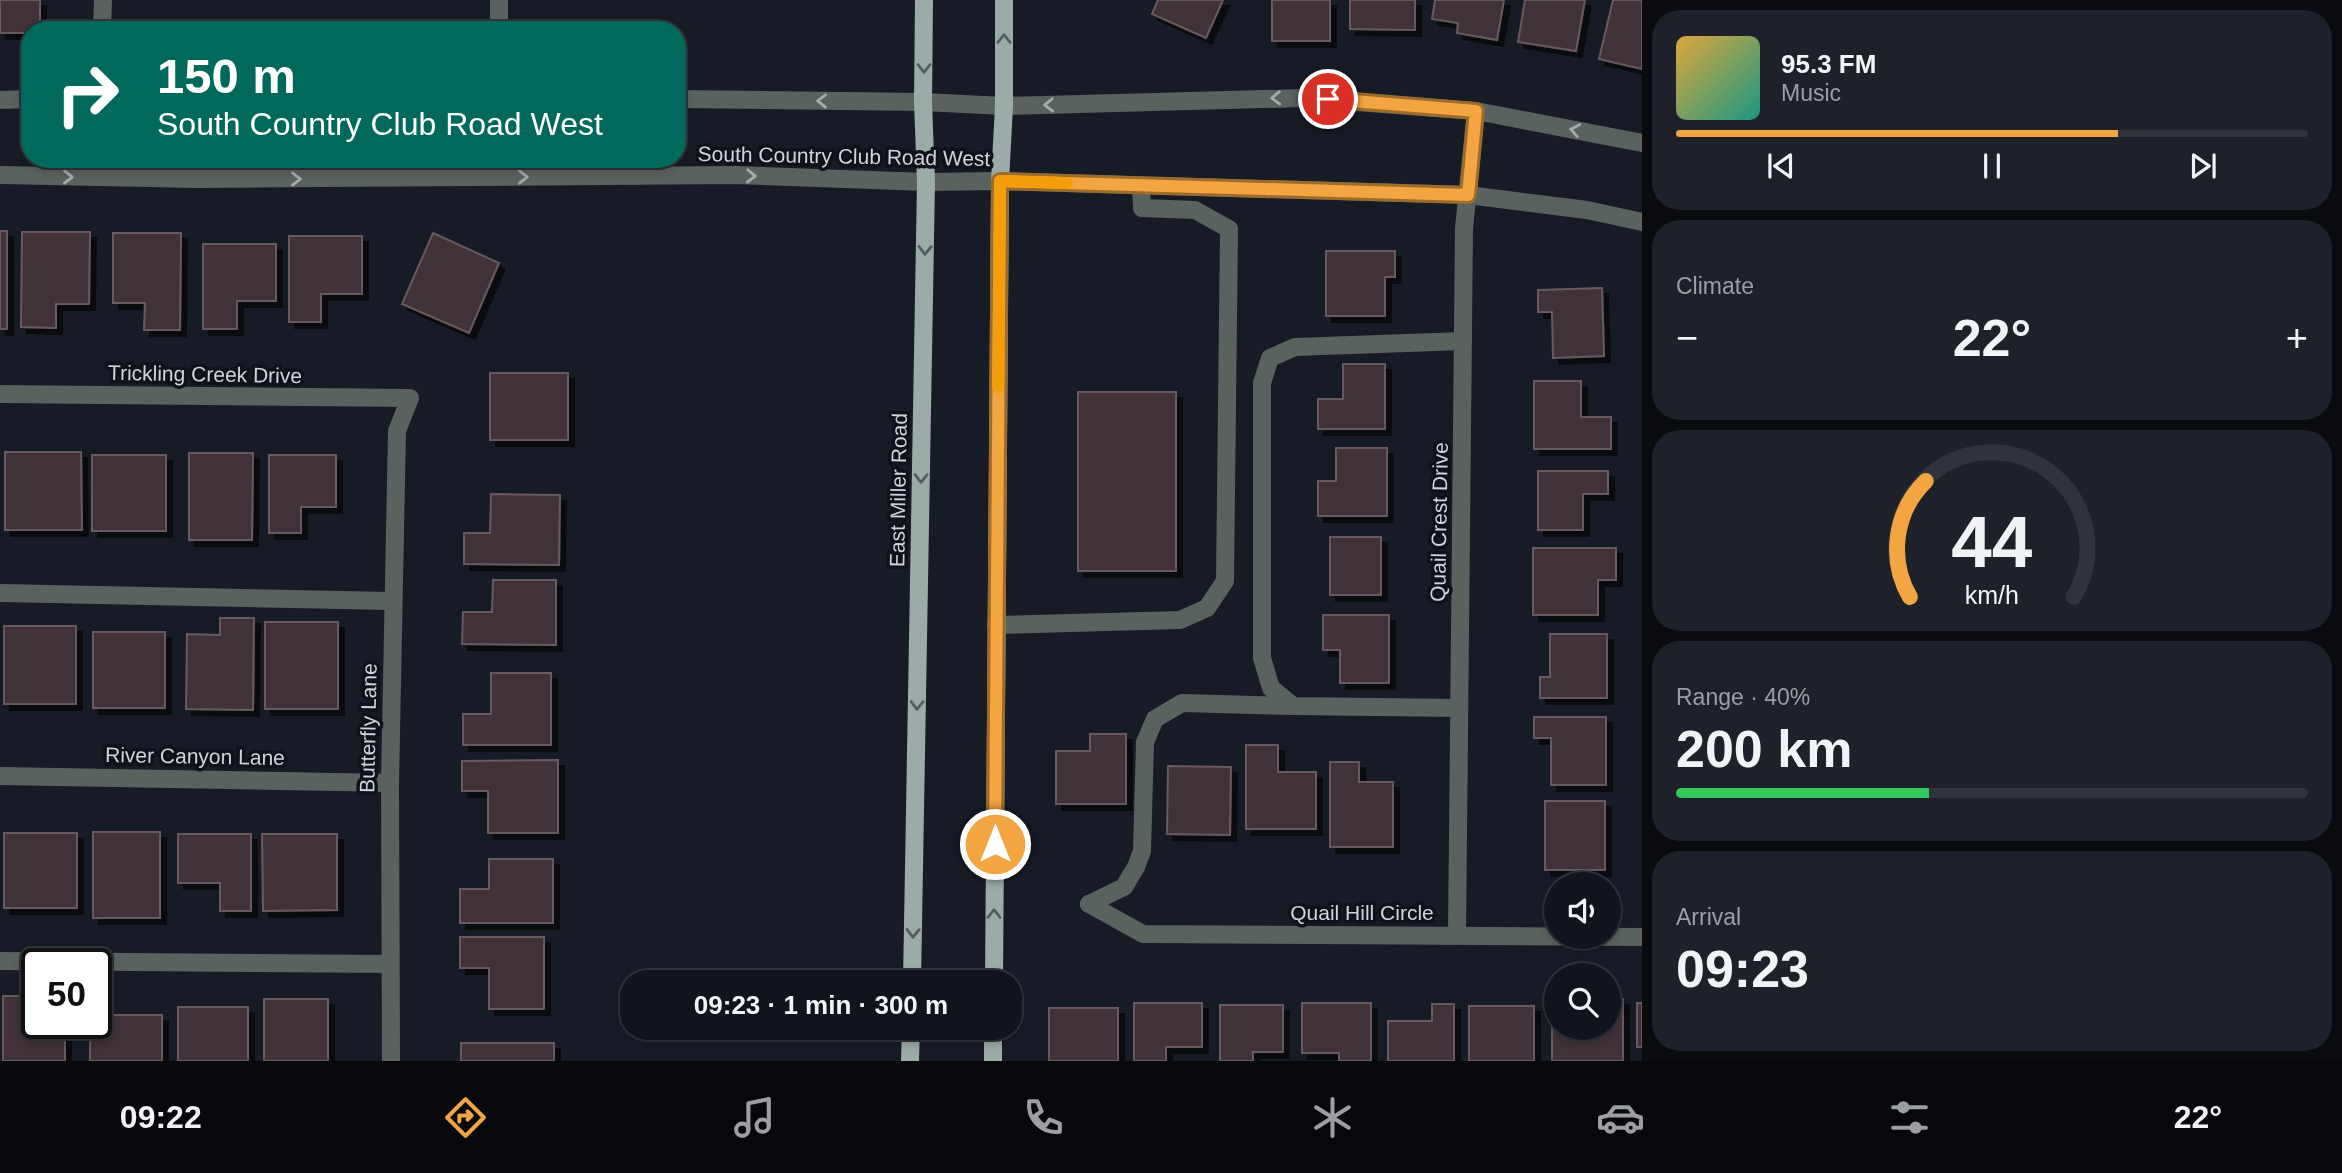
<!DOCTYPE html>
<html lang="en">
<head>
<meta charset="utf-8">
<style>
	body { margin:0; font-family:Arial,sans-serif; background:#1e2129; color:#f1f3f6; height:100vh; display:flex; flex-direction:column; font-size:26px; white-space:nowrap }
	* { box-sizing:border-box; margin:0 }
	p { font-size:23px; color:#9c9ea3 }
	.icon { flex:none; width:38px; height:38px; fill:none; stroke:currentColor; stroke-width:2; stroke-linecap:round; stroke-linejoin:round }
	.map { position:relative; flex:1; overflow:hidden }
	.panel { display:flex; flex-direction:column; gap:10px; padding:10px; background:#090b0f; width:700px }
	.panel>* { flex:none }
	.hud { position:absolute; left:21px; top:21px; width:665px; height:147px; border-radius:28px; box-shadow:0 4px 10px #0003,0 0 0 2px #30333b; background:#00695c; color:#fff; overflow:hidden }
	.controls { position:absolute; left:1544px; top:872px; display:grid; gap:14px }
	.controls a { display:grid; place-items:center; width:77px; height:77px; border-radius:50%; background:#10141c; box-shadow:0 4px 10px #0003,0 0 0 2px #30333b; font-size:35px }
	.speed { position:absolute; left:21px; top:948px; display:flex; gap:14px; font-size:35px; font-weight:700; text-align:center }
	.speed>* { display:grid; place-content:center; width:91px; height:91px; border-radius:50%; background:#10141c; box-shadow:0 4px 10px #0003,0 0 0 2px #30333b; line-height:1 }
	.speed .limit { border:4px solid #111; border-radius:10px; background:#fff; color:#111 }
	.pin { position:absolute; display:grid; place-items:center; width:60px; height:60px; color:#fff; margin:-30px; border:4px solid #fff; border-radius:50%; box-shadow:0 2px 7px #0007 }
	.me { position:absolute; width:77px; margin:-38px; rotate:0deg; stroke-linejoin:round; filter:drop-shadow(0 0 5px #0008) }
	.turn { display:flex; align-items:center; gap:24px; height:147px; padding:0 21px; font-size:32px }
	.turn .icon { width:91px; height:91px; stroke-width:2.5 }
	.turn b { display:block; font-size:49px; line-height:60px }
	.big { font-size:52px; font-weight:600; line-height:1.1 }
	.panel .tile { flex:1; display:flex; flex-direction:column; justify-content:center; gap:10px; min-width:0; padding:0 24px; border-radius:28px; background:#1e2129 }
	.panel .dial { align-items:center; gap:0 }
	.dial svg { height:182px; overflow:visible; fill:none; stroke:#30333b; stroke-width:7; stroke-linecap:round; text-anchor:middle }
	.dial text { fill:#f1f3f6; stroke:none }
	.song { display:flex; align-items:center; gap:21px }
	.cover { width:84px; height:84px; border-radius:10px; background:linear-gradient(135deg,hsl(40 70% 55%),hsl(170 70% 35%)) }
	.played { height:7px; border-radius:4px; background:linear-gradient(90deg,#f2a541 70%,#30333b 70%) }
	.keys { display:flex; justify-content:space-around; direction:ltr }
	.heat { display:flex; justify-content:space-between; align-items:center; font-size:38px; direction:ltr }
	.charge { height:10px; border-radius:5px; background:linear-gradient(90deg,#34c759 40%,#30333b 0) }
	.trip { position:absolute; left:620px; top:970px; width:402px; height:70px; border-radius:28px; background:#10141c; box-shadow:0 4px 10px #0003,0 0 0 2px #30333b; font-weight:600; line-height:70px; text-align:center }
	.tab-bar { display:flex; height:112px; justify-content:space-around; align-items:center; background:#06080b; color:#9c9ea3 }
	.tab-bar .icon { width:49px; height:49px }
	.tab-bar .on { color:#f2a541 }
	.tab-bar b { font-size:32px; color:#f1f3f6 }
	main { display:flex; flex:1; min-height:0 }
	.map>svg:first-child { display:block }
	.building { fill:#413338; stroke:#68595f; stroke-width:2; filter:url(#shadow) }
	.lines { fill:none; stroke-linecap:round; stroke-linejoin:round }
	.minor { stroke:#5a6260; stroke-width:18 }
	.major { stroke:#9baba7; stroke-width:18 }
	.oneway { stroke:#545e61 }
	.oneway2 { stroke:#a7abb0 }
	.route-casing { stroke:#9d6b2a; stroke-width:18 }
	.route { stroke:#f2a541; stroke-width:12 }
	.slow { stroke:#f59e0b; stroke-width:12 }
	.labels { text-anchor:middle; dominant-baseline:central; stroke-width:7; stroke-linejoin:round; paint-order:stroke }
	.street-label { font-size:21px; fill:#d0d3db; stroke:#0d121b }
</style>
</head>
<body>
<main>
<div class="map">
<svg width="1642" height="1061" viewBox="0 0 1642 1061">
	<defs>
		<filter id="shadow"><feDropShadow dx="6" dy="6" stdDeviation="0" flood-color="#0009"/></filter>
	</defs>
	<rect width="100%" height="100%" fill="#161b25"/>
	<g class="building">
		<path d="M0,0h40v30h-10v3h-30z"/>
		<path d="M1158,0h65l-17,38 -54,-24z"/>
		<rect x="1272" y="0" width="58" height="41"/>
		<path d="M1350,0h65v30l-65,-1z"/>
		<path d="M1435,0h69l-7,40 -40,-7 1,-10 -26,-4z"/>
		<path d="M1525,0h60l-9,51 -58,-9z"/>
		<path d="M1613,0h29v69l-43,-10z"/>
		<rect x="0" y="231" width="7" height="98"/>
		<path d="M22,232h68l-1,72h-33v24l-35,-1z"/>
		<path d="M113,233h68l-1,97h-36l1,-27h-32z"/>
		<path d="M433,233l66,30 -30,70 -67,-29z"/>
		<path d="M289,236h73v58h-41v28h-32z"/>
		<path d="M203,244h73v57h-39v28h-34z"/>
		<path d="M1326,251h69v26h-10v39h-59z"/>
		<path d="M1602,288l2,68 -51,2 -1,-46h-14v-22z"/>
		<path d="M1343,364h42v65h-67v-30h25z"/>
		<rect x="490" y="373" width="78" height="67"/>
		<path d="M1534,381h47v36h30v32h-77z"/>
		<rect x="1078" y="392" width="98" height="179"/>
		<path d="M1336,448h51v68h-69v-35h18z"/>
		<path d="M5,452h76l1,78h-77z"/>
		<path d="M189,453h64l-1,87h-63z"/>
		<rect x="92" y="455" width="74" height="76"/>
		<path d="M269,455h67v52h-35v26h-32z"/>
		<path d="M1538,471h70v23h-25v36h-45z"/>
		<path d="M491,494l69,1 -1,70 -95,-1v-31h26z"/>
		<rect x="1330" y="537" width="51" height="58"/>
		<path d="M1533,548h83v32h-18v35h-65z"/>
		<path d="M493,580h63v65l-94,-1 1,-32h29z"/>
		<path d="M1323,615h66v68h-49v-33h-17z"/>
		<path d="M220,618h34l-1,92 -67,-1 1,-75 33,1z"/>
		<rect x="265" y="622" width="73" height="87"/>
		<rect x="4" y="626" width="72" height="78"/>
		<rect x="93" y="632" width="72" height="76"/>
		<path d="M1550,634h57v64h-67v-21h10z"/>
		<path d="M491,673h60v72h-88v-31h28z"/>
		<path d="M1534,717h72v68h-55v-47h-17z"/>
		<path d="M1090,734h36v70h-70v-53h34z"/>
		<path d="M1246,745h32v27h38v57h-70z"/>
		<path d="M558,760v73h-70v-42h-26v-30z"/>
		<path d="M1330,762h29v20h34v65h-63z"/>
		<path d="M1168,766l63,1 -1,68 -63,-1z"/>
		<rect x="1545" y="801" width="60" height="69"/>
		<rect x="93" y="832" width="67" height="86"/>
		<rect x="4" y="833" width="73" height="75"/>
		<path d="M178,834h73v77h-31v-28h-42z"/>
		<path d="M262,834h75v76l-74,1z"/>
		<path d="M489,859h64v64h-93v-34h29z"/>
		<path d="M460,937h84v72h-55v-41h-29z"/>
		<path d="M3,996h31l3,28h28v37h-62z"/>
		<rect x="264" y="999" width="64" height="62"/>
		<path d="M1552,999h4v28h52v-28h15v62h-71z"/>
		<path d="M1134,1003h68v44h-36v14h-32z"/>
		<path d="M1302,1003h69v58h-32v-8h-37z"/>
		<rect x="1637" y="1003" width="5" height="44"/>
		<path d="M1432,1004h22v57h-66v-40h44z"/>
		<path d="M1220,1005h63v47h-30v9h-33z"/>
		<rect x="1469" y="1006" width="65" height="55"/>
		<rect x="178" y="1007" width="70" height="54"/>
		<rect x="1049" y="1008" width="69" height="53"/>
		<path d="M96,1015h66v46h-72v-37h6z"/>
		<rect x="461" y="1043" width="93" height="18"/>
	</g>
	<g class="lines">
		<g class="minor">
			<path d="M102,30l1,-30"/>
			<path d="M499,30v-30"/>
			<path d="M677,99l246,3 81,4 299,-8 173,13 166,32"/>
			<path d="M0,100l30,-1"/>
			<path d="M0,175l197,4 538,-4 191,7 74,-1 468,14 119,15 55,12"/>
			<path d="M0,394l410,4 -13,33 -7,352 1,278"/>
			<path d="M0,593l392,8"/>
			<path d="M996,625l184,-5 27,-12 18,-27 4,-352 -34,-19 -53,-2 -1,-23"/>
			<path d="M1459,708l-166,-2 -22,-18 -9,-30v-275l8,-25 25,-11 168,-6"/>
			<path d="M0,776l390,7"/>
			<path d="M1089,904l54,30 499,3"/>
			<path d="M1089,904l35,-17 12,-20 6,-16 3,-109 10,-23 27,-16 111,3"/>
			<path d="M1457,935l7,-707 12,-117"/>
			<path d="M0,961l390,3"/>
		</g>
		<g class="major">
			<path d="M912,982l14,-800 -3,-80 1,-102"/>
			<path d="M994,982l6,-801 4,-75v-106"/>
			<path d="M910,1061l1,-34"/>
			<path d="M993,1061v-34"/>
		</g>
	</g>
	<defs><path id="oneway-chevron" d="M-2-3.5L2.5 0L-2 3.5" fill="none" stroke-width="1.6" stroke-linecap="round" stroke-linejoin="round" transform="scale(1.75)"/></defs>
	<g class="oneway">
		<use href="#oneway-chevron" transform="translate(1004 39) rotate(-90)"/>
		<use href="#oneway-chevron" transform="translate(924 68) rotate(90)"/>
		<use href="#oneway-chevron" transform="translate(925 250) rotate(91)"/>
		<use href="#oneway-chevron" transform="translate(921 478) rotate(91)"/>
		<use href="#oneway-chevron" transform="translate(917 705) rotate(91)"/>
		<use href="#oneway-chevron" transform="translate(994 914) rotate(-90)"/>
		<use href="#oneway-chevron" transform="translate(913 933) rotate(91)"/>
	</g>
	<g class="oneway2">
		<use href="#oneway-chevron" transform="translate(1276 98) rotate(178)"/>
		<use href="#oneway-chevron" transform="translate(822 101) rotate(-179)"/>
		<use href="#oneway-chevron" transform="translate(1049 105) rotate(178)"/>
		<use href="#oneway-chevron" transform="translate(1575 130) rotate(-169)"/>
		<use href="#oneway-chevron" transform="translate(751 176) rotate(2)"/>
		<use href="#oneway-chevron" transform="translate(68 177) rotate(1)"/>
		<use href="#oneway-chevron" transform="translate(523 177)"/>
		<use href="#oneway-chevron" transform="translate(296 179)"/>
	</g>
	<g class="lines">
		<defs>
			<path id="route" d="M995,844l5,-663 468,14 8,-84 -148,-12"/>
		</defs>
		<use href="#route" class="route-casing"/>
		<use href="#route" class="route"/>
		<path class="slow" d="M998,387l2,-206 67,2"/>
	</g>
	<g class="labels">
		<g class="street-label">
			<text transform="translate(844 156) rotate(1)">South Country Club Road West</text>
			<text transform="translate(205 374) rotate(1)">Trickling Creek Drive</text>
			<text transform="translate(898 490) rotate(-89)">East Miller Road</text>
			<text transform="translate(1439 522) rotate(-89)">Quail Crest Drive</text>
			<text transform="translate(368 728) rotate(-89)">Butterfly Lane</text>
			<text transform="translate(195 756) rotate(1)">River Canyon Lane</text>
			<text x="1362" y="912">Quail Hill Circle</text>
		</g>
	</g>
</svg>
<div class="controls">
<a><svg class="icon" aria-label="sound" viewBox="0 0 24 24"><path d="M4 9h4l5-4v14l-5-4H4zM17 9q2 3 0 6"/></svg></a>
<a><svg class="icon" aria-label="search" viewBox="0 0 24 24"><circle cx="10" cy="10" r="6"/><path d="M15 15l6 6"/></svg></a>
</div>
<div class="speed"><div class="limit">50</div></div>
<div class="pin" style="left:1328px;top:99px;background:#d93025"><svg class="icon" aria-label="arrive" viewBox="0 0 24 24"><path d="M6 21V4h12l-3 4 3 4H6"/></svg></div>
<svg class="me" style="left:995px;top:844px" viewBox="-20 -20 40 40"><circle r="17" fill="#f2a541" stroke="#fff" stroke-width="3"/><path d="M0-11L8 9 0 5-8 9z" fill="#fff"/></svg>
<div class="trip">09:23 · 1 min · 300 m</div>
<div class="hud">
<div class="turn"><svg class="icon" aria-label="right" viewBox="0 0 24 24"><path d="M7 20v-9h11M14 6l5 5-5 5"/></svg><div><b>150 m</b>South Country Club Road West</div></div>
</div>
</div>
<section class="panel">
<div class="tile">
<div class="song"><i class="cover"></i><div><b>95.3 FM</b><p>Music</p></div></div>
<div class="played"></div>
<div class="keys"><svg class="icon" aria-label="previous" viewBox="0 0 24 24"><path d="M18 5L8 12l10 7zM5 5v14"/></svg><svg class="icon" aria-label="pause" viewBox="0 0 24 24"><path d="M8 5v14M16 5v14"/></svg><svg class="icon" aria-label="next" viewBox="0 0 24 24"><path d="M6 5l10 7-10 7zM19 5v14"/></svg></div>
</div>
<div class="tile"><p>Climate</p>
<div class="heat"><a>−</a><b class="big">22°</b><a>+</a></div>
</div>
<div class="tile dial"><svg viewBox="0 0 100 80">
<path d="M14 69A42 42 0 1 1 86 69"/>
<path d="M14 69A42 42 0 0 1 21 18" stroke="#f2a541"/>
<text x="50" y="56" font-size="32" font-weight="700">44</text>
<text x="50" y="72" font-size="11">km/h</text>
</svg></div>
<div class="tile"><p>Range · 40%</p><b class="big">200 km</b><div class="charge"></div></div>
<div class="tile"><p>Arrival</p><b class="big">09:23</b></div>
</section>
</main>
<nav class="tab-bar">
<b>09:22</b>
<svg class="icon on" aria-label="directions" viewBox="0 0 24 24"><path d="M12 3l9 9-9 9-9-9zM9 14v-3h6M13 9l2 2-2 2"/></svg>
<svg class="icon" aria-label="music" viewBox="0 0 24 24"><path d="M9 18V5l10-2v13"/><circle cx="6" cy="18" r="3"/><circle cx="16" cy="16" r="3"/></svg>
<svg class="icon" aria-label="phone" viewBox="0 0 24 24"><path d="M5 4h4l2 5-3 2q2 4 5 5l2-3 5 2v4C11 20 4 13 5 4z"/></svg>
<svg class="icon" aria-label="climate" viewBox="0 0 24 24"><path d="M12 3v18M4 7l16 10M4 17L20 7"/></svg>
<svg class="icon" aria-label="car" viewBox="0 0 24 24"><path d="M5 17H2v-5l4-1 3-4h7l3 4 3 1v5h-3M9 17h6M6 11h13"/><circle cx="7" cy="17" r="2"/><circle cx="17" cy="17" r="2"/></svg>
<svg class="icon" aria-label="filters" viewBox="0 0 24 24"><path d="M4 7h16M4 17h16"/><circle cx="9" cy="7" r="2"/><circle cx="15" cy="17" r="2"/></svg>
<b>22°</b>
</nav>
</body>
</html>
